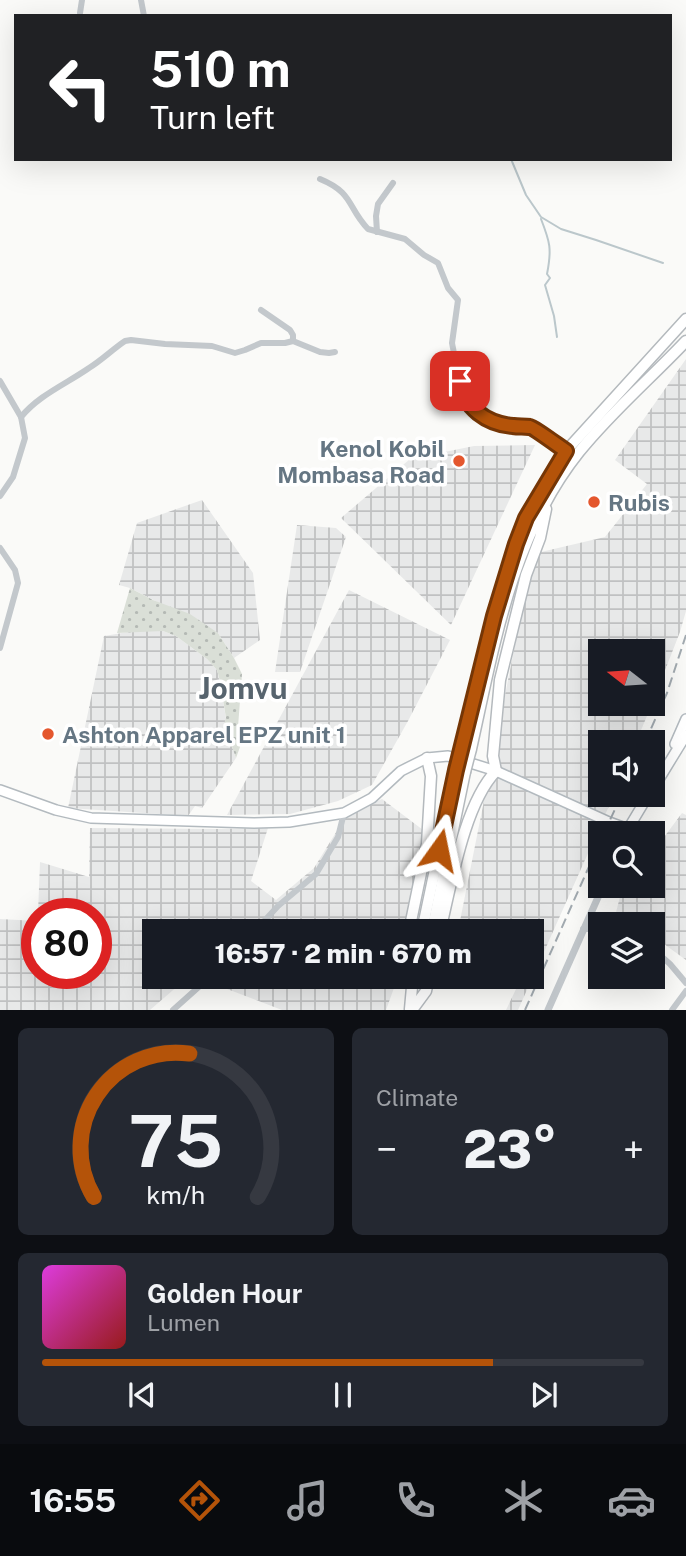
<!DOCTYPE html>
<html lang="en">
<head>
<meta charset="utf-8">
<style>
	body { margin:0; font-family:"Public Sans",sans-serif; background:#242831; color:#f1f3f6; height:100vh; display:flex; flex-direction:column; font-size:26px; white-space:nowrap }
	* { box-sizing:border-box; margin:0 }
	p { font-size:23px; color:#9ea1a6 }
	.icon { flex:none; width:38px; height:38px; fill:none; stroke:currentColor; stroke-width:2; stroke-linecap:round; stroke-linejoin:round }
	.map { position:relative; height:1010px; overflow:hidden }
	.sheet { display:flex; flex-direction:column; gap:18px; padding:18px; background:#0d0f14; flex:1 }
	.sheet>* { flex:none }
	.hud { position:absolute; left:14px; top:14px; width:658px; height:147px; border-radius:0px; box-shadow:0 7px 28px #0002; background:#202124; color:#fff; overflow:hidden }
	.needle { width:46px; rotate:287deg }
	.buttons { position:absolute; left:588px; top:639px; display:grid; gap:14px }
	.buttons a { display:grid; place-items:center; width:77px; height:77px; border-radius:0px; background:#171b24; box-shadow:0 7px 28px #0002; font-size:35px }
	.speed { position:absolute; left:21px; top:898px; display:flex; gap:14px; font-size:35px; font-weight:700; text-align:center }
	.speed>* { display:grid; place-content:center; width:91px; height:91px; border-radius:50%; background:#171b24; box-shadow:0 7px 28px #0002; line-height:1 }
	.speed .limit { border:10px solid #d22; background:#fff; color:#111 }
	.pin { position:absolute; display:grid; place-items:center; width:60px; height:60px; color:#fff; margin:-30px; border-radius:14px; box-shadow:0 4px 10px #0006 }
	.me { position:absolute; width:77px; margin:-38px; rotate:12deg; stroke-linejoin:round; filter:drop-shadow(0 0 5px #0008) }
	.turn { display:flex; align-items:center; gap:24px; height:147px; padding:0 21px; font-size:32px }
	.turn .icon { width:91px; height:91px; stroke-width:2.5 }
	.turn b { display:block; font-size:49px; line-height:60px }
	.big { font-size:52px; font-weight:800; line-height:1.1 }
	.sheet .tile { flex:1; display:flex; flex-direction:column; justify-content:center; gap:10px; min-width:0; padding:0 24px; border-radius:10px; background:#242831 }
	.sheet .dial { align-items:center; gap:0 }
	.dial svg { height:182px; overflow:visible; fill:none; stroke:#363941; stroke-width:7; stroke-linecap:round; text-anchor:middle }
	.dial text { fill:#f1f3f6; stroke:none }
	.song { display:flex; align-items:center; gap:21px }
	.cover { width:84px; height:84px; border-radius:10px; background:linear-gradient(135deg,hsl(300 70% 55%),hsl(0 70% 35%)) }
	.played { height:7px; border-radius:4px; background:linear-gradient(90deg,#b45309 75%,#363941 75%) }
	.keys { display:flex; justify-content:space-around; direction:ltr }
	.heat { display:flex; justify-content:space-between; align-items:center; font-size:38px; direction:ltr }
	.sheet .tiles { flex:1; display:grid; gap:18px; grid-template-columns:1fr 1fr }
	.tile:last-child { grid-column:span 2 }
	.trip { position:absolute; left:142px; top:919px; width:402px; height:70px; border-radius:0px; background:#171b24; box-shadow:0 7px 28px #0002; font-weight:800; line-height:70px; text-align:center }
	.dock { display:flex; height:112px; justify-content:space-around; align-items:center; background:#090b0e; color:#9ea1a6 }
	.dock .icon { width:49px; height:49px }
	.dock .current { color:#b45309 }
	.dock b { font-size:32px; color:#f1f3f6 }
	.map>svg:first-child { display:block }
	.industrial { fill:url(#industrial-grid) }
	.grass { fill:url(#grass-dots) }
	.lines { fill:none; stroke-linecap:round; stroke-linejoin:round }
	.stream { stroke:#bbc7cb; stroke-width:2 }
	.secondary-casing { stroke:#b3babf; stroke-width:12 }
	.trunk-casing { stroke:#b4b9bd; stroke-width:13 }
	.minor { stroke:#c3c8cc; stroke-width:6 }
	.tertiary { stroke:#c3c8cc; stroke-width:7 }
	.secondary { stroke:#fff; stroke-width:9 }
	.trunk { stroke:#fff; stroke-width:10 }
	.rail { stroke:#a2aab0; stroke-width:2; stroke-dasharray:10 5; stroke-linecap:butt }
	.trunk-bridge-casing { stroke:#b4b9bd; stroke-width:13; stroke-linecap:butt }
	.trunk-bridge { stroke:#fff; stroke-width:10 }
	.route-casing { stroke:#753606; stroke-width:18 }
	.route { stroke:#b45309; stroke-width:12 }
	.poi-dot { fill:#e4572e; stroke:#fff; stroke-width:2.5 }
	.labels { text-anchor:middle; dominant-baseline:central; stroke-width:7; stroke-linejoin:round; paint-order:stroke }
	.poi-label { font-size:23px; font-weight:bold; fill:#657683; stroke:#fff; text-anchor:start }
	.district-label { font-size:30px; font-weight:bold; fill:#57646e; stroke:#fff }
</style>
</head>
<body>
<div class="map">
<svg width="686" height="1010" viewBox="0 0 686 1010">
	<defs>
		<pattern id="industrial-grid" width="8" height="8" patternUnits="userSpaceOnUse" patternTransform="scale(1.75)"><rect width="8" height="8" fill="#e8e9e9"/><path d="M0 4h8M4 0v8" fill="none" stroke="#c0c1c2"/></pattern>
		<pattern id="grass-dots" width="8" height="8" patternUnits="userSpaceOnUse" patternTransform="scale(1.75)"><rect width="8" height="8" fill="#dadfd7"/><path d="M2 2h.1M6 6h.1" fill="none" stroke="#b4b9b4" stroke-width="1.8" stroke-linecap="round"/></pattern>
	</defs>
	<rect width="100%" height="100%" fill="#fafaf8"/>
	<g class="industrial">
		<path d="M686,359v252l-6,21 -27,69v-50h-53v53h52l-16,38h-36v52l14,1 -96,215h-12l11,-23 -26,-10 41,-1v-45h-74l59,-296 5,-48 19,-35 64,-15 42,-53 -32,-24z"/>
		<path d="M535,445l-84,180 -110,-107 69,-59 64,-13z"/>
		<path d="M202,500l51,73 7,67 -26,18 -16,-25 -88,-45 -11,-3 18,-62z"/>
		<path d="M297,525l39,3 10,9 -46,135h-25z"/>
		<path d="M349,590l101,50 -42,81 -36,64 -34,16 -48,13 -63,1z"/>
		<path d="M134,631h29l13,5 31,23 10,11 3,11 6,38 -7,19 12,6 5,14 -34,50 -7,-2 -7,10 -120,-8 36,-172z"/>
		<path d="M382,799l53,40 -21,92h-260v45l244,1 -12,33h-104l-68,-26 -27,-6 -37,32h-150v-91l37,2v52h59v-59l-58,-1 2,-51 49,15 1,-49 125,1 53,-1 -17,53 25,19 38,-32 32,-52z"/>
		<path d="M682,813l4,2v145l-33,-24v-12h-40l9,-35 3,-3h28v-34z"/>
	</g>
	<path class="grass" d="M130,588l23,12 37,14 28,19 16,25 8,16 -4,53 2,20 -4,11 -5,-14 -12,-5 7,-21 -6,-37 -3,-11 -10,-11 -31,-23 -13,-5 -46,2z"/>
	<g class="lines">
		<g class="stream">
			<path d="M511,159l15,36 15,22 20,12 35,11 67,23"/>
			<path d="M541,219c9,23 11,30 6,55l3,4 -5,7 9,31 3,21"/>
		</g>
		<defs>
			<g id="secondary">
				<path d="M675,744l11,-25"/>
				<path d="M653,789l33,-54"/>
				<path d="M0,790l56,20 35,8 163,5 35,-1 55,-9 28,-15 29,-27 26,-13 21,-2 48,15 113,51 19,7 21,-35"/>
			</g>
			<g id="trunk">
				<path d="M463,745l31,-129 22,-73 10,-25 40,-67 120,-132"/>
				<path d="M471,749c23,-103 40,-212 108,-297 32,-40 72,-74 107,-111"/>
				<path d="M409,931l18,-87 4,-68 -4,-18"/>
				<path d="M422,931l34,-161"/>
				<path d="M432,931l33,-159"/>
				<path d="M440,931c11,-45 24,-127 56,-160l-3,-15 7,-76 26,-105 14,-37 6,-29"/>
				<path d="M410,1009l3,-33"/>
				<path d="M412,1010l14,-19 3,-15"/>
			</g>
		</defs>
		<use href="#secondary" class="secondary-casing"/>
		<use href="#trunk" class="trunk-casing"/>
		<g class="minor">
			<path d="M141,0l3,16"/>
			<path d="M80,13l2,-13"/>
			<path d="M320,179c34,14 27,28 48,50l37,10 19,16 14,8 10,25 10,12 -6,43 9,46 8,15 12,11 22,10 31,3 8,8 24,15"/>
			<path d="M377,232l-1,-16 2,-12 15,-21"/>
			<path d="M261,310l29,20 3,5v6"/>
			<path d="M0,381l21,36"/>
			<path d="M0,496l13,-19 12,-39 -4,-21c18,-22 45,-33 68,-49 13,-8 24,-19 36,-27l6,-1 34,4 47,2 23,7 10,-3 16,-7h24l8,-2 27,11 9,1 6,-1"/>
			<path d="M0,548l15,22 3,13 -18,65"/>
			<path d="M583,929h17"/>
			<path d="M255,931l23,-25 38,-32 22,-37 6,-24"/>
			<path d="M653,949l17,15 16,19"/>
			<path d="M173,1010l38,-34"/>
			<path d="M672,1010l14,-19"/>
		</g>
		<path class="tertiary" d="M548,1010l55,-124"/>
		<use href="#secondary" class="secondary"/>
		<use href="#trunk" class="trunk"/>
		<g class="rail">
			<path d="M645,742l22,-49 19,-58"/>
			<path d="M604,833l18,-39"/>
			<path d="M525,1010l75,-168"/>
		</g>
		<defs>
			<g id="trunk-bridge">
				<path d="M456,770l7,-25"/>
				<path d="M465,772l6,-23"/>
			</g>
		</defs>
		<use href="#trunk-bridge" class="trunk-bridge-casing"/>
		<use href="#trunk-bridge" class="trunk-bridge"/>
	</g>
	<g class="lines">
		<defs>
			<path id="route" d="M439,850l17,-80 38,-154 22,-72 10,-26 40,-67c-6,-4 -33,-24 -36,-24 -6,-1 -11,0 -17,-1 -26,-2 -49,-18 -53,-45"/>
		</defs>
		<use href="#route" class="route-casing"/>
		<use href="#route" class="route"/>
	</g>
	<g class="poi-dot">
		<circle cx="459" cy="461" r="7"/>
		<circle cx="594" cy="502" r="7"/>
		<circle cx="48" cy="734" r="7"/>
	</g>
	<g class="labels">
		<g class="poi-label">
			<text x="445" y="448" text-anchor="end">Kenol Kobil<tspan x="445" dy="26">Mombasa Road</tspan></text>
			<text x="608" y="502">Rubis</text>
			<text x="62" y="734">Ashton Apparel EPZ unit 1</text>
		</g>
		<g class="district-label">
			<text x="243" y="688">Jomvu</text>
		</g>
	</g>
</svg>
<div class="buttons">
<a><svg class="needle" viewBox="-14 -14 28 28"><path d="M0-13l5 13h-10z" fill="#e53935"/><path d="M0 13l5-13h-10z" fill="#9ea1a6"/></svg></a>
<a><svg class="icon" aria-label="sound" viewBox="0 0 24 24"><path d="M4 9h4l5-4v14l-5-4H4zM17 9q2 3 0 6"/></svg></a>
<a><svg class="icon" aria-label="search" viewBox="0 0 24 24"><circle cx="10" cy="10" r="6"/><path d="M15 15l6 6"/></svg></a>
<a><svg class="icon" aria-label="layers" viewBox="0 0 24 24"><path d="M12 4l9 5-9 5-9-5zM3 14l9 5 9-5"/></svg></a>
</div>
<div class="speed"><div class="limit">80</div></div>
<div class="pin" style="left:460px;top:381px;background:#d93025"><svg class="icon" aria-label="arrive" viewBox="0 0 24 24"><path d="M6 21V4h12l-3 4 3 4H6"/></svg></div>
<svg class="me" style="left:439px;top:850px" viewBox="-20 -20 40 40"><path d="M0-17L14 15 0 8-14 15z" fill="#b45309" stroke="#fff" stroke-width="4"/></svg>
<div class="trip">16:57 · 2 min · 670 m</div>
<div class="hud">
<div class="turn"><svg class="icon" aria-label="left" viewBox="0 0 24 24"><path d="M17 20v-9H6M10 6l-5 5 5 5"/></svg><div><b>510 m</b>Turn left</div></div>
</div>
</div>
<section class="sheet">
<div class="tiles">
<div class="tile dial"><svg viewBox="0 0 100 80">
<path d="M14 69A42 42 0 1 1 86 69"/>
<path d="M14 69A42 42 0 0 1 56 6" stroke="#b45309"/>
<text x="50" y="56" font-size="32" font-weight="700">75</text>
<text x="50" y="72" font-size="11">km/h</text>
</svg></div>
<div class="tile"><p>Climate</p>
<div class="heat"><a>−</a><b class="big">23°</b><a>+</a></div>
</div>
<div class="tile">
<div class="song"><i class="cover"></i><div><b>Golden Hour</b><p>Lumen</p></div></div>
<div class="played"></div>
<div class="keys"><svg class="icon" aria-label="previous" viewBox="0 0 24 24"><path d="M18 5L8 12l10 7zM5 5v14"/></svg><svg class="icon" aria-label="pause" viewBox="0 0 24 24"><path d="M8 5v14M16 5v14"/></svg><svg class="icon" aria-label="next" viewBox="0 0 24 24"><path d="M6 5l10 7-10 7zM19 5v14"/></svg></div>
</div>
</div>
</section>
<nav class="dock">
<b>16:55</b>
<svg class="icon current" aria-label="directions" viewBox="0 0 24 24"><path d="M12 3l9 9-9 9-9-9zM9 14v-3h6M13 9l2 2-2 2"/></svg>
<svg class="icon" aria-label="music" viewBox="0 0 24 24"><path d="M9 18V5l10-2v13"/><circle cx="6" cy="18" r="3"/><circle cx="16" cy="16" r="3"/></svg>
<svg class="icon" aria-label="phone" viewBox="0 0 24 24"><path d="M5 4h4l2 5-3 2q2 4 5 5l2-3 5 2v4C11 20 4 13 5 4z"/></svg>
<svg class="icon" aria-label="climate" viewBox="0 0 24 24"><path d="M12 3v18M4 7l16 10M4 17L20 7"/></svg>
<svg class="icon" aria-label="car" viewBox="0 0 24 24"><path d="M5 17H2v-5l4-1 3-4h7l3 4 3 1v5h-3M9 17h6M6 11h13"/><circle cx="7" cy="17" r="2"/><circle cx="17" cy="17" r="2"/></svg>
</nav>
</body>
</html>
